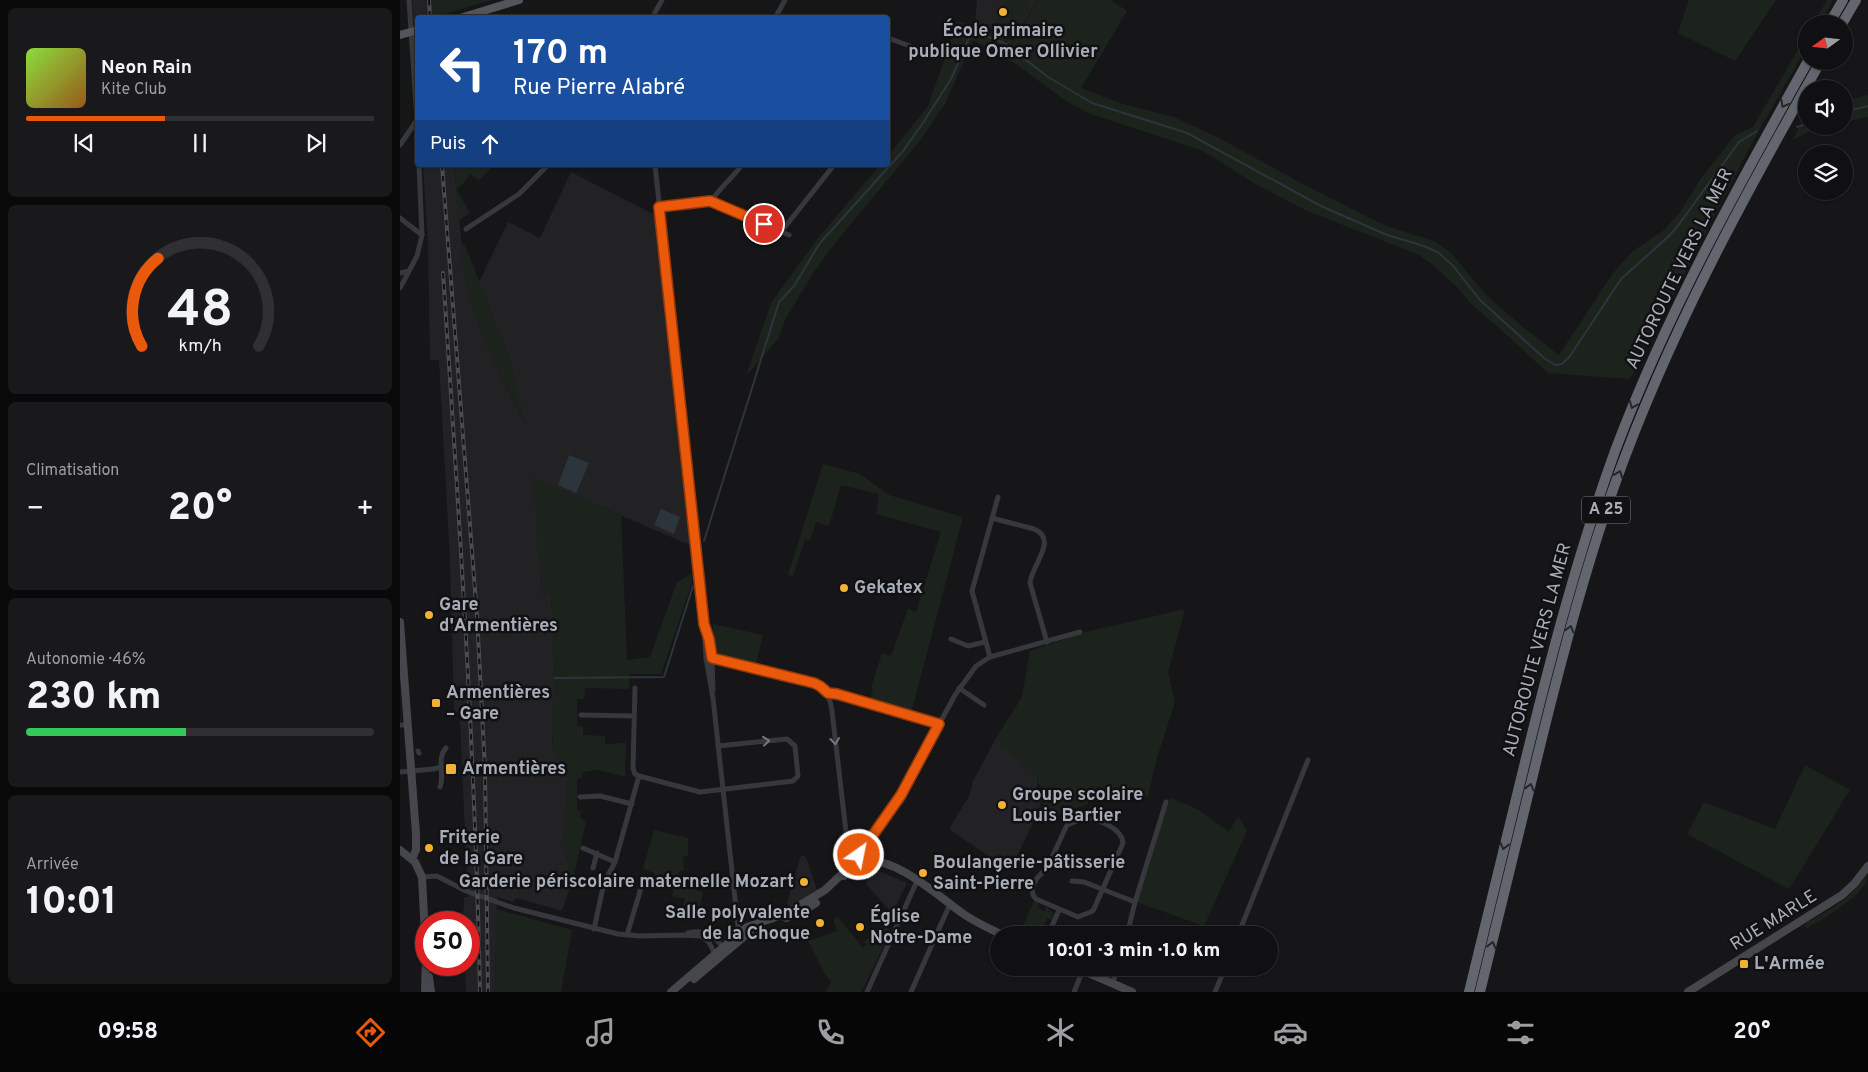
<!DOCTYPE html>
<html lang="fr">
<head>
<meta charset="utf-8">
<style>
	body { margin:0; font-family:Overpass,sans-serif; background:#19191b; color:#f1f3f6; height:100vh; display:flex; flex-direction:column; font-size:19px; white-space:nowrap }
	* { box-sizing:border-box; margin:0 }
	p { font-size:16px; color:#9c9d9f }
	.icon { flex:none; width:28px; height:28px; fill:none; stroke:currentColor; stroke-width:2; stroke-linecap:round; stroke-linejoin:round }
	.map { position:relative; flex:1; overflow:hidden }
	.drawer { display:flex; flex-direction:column; gap:8px; padding:8px; background:#09090a; width:400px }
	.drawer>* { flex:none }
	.guide { position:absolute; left:15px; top:15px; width:475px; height:152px; border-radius:5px; box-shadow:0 1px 4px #0004,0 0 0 1px #303032; background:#1a4fa0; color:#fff; overflow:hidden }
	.needle { width:32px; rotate:255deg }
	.buttons { position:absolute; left:1398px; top:15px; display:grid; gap:10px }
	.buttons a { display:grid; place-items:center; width:55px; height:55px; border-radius:50%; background:#101012; box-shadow:0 1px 4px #0004,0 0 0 1px #303032; font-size:25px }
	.speed { position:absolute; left:15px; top:911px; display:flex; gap:10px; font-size:25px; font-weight:700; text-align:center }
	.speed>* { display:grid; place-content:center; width:65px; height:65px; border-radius:50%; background:#101012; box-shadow:0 1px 4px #0004,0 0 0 1px #303032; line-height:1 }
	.speed .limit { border:8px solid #d22; background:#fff; color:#111 }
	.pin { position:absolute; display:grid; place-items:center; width:42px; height:42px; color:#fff; margin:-21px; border:2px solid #fff; border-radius:50%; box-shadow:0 1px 5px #0007 }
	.me { position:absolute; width:55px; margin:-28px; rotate:33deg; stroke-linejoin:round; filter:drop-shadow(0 0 4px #0008) }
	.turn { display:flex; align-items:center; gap:18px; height:105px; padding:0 15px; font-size:22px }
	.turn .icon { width:65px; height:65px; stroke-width:2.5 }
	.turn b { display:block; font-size:35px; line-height:42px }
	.then { display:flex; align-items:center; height:48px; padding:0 15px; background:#0003; gap:10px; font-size:19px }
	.big { font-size:38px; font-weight:800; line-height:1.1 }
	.drawer .tile { flex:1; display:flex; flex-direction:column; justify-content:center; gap:8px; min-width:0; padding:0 18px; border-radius:8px; background:#19191b }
	.drawer .dial { align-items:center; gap:0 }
	.dial svg { height:130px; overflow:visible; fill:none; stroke:#303032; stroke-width:7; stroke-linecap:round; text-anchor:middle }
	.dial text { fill:#f1f3f6; stroke:none }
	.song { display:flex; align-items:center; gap:15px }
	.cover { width:60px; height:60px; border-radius:8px; background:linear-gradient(135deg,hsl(90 70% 55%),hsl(30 70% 35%)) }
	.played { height:5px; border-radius:2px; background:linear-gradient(90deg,#ea580c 40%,#303032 40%) }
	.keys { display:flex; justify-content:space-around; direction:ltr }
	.heat { display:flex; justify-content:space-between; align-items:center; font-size:28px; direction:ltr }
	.charge { height:8px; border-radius:4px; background:linear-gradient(90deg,#34c759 46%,#303032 0) }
	.trip { position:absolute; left:590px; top:926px; width:288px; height:50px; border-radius:25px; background:#101012; box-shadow:0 1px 4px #0004,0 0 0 1px #303032; font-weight:800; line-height:50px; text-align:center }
	.tab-bar { display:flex; height:80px; justify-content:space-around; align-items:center; background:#060607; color:#9c9d9f }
	.tab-bar .icon { width:35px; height:35px }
	.tab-bar .on { color:#ea580c }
	.tab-bar b { font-size:22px; color:#f1f3f6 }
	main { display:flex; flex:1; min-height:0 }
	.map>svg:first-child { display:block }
	.built { fill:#222225 }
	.green { fill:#1c231d }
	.water { fill:#2c353c }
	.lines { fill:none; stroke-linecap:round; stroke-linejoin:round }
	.stream { stroke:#2c353c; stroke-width:2 }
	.street { stroke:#37383d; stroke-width:5 }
	.secondary { stroke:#45474d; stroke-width:8 }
	.primary { stroke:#53555c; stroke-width:8 }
	.highway { stroke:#63666e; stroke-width:10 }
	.rail-casing { stroke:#4a4c52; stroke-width:4 }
	.rail { stroke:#111113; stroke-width:2; stroke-dasharray:5.5; stroke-linecap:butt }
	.primary-bridge { stroke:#53555c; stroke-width:8 }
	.oneway { stroke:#26262a }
	.oneway2 { stroke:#757881 }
	.route-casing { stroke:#983908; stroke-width:12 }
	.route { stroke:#ea580c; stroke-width:9 }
	.poi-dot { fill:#f2b134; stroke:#111113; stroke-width:2 }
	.labels { text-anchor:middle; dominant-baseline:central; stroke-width:5; stroke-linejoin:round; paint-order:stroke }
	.shield { fill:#111113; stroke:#7b7e86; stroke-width:1 }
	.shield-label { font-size:16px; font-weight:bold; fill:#a8adb8 }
	.poi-label { font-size:18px; font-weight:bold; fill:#a8adb8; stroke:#111113; text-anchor:start }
	.street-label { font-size:18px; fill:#a8adb8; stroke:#111113 }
</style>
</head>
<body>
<main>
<section class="drawer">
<div class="tile">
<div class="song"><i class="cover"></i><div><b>Neon Rain</b><p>Kite Club</p></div></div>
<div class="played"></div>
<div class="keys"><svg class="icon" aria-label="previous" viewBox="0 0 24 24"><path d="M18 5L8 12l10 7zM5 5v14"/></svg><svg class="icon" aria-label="pause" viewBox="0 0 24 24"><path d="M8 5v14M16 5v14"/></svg><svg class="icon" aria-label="next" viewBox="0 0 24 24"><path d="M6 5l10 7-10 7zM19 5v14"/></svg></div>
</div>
<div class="tile dial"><svg viewBox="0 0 100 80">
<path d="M14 69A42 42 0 1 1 86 69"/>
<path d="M14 69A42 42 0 0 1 24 15" stroke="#ea580c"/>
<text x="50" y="56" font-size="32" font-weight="700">48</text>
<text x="50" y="72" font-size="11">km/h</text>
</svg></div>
<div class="tile"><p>Climatisation</p>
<div class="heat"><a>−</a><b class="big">20°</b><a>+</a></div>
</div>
<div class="tile"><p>Autonomie · 46%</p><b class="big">230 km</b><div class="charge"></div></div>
<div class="tile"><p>Arrivée</p><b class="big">10:01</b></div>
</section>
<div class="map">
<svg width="1468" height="992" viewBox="0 0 1468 992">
	<rect width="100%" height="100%" fill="#161618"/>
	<g class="built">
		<path d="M12,0h21l1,17 -16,1 -1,52z"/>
		<path d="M577,0h60l-22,37 -40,-13z"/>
		<path d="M23,165h31l11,114 14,48 22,50 24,47 -16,-66 -30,-76 29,-60 32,16 31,-66 84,43 35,330 -157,-67 10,118 8,-3 4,81 -3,79 9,9 5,14 1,46 -6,25 4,5 4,13v12l4,2 -11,32 -46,-13 -3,4 -16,-5 -2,95h-29l-1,-27h4v-43h-6l1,-25h4l-7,-151 -1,-34h-6l-4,-151 -11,-201h-9l-2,-115z"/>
		<path d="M596,738l41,37v15l7,4 -7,20 -27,57 -61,-42 20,-33 4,-15z"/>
		<path d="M401,855l5,2 11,33 -28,17 -2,-4z"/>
		<path d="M472,868l35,15 -15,30 -26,-29z"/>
	</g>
	<g class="green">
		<path d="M33,0h59l-58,17z"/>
		<path d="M607,0h16l8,4 -17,32 -20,-9z"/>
		<path d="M637,0h74l16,11 -46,77 42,16 51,13 43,20 84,46 85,43 48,15 17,12 36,43 37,32 35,27 54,-82 20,-22 31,-21 16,-18 19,-31 36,-46 18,-8 53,-91v12l-54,95 -122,236 -82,-6 -50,-46 -26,-22 -16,-19 -24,-22 -13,-9 -114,-45 -51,-27 -51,-32 -112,-37 -22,-11 -52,-38 -44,-25 -28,64 -26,38 -79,95 -25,33 -29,48 -8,21 -32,37 25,-73 47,-65 62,-73h8v-9l40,-50 30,-85 56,20z"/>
		<path d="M1289,0h87l-41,61 -57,-28z"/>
		<path d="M1427,0h6l-13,24h-7z"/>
		<path d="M1468,95v22l-24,5v-21z"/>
		<path d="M1406,116v10h24l-22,6 -16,8z"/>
		<path d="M54,165h41l-16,15 -9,-6 -6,9 -8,6 14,24 -11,7z"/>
		<path d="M61,244l4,1 44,113 18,69c-24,-47 -53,-97 -62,-149 -2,-11 -3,-23 -4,-34z"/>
		<path d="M423,464l37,10 29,21 74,22 -52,196 -41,-12 3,-13h-2l11,-35 9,3 17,-47 8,3 25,-80 -65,-18 3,-20 -38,-9 -12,41 -13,-4 -6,19 -5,-2 -12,37 -5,-1z"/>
		<path d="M132,477l89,39 6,144 23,-3 27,-75 16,-9 -1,9 -31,92h-31l-1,15 -44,-1 -1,11h-7v27l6,1v8l22,1v8l21,-1 -1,34 -27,-7 -15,2 -1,6 -5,1v31l4,1 -1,6 6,5 -13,57 -4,-2c0,-11 0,-22 -8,-30l6,-25 -1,-46 -5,-14 -9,-9 3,-79 -4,-81 -8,3z"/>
		<path d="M785,609l-17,63 7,30 -19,59 -8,36 -21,-2 -30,-8 -10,17 -27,10 -18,-5 5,-17 -9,-9 -1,-8 -41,-37 26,-41 8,-46 56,-19z"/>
		<path d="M313,624l50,11 -7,29 -41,-11z"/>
		<path d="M1405,765l45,25 -61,99 -102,-55 17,-32 71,27z"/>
		<path d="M771,798l28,12 30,22 9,-16 9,15 -43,95 -68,-24 29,-90z"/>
		<path d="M254,830l34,8v18l-5,1 1,13 -5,1 -1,5 16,-1 -1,14 10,3 -4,21 -17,-3 3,-11 -13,-3 3,-10 -15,-4 1,-3 -7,-2 1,-4 -12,-4z"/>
		<path d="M1468,873c0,22 -45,45 -62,56l-1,-5c29,-17 44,-23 63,-51z"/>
		<path d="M634,901l5,3 -1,4 7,3 1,-5 7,7 -1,7 -5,-2 -6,14 1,3h-23z"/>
		<path d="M96,909l76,21 -11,62h-66z"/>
		<path d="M437,916l26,32 4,-3 -3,-3 21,-18 6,8 -30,60h-35l5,-11 -6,-7 -17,-33 29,-10 -3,-11z"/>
	</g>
	<g class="water">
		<path d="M169,455l20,8 -13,30 -18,-8z"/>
		<path d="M261,509l19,8 -6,17 -20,-9z"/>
	</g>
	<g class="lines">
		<g class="stream">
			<path d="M1444,112l24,-6"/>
			<path d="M1397,127l9,-3"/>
			<path d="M304,541l75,-239 15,-16 26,-43 83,-92 20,-28 28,-44 21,-48 32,12 44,34 44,26 95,30 134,73 66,29 37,11 15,7 15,14 26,33 64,58 11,7 7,-1 8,-8 51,-77 47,-42 9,-10 62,-85 18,-11"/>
			<path d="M154,678l110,-1 29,-91"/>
		</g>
		<g class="street">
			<path d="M9,0l9,135"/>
			<path d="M252,18l10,-18"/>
			<path d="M375,18l10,-18"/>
			<path d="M488,38l41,15"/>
			<path d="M0,145l17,-25"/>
			<path d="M255,165l48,447 3,46 7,40 26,237"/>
			<path d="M311,201c9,-13 21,-23 31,-36"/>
			<path d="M259,207l52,-6 78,34"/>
			<path d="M0,218l22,17"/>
			<path d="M66,229l53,-35 29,-29"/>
			<path d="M381,232l53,-67"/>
			<path d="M0,273l9,-2"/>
			<path d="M0,288l17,-32 5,-21 -3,-70"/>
			<path d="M592,518l42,11c25,10 -3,37 -4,54l17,59"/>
			<path d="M306,629l6,29 1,32"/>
			<path d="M551,639l17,7 17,-4"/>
			<path d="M590,657l-18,-66 26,-94"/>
			<path d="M306,658l10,1 98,24c13,6 16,15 18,28l16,138 3,7"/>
			<path d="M235,688l-2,80 2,6 4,2"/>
			<path d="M559,688l25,17"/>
			<path d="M427,693l10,1 102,30"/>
			<path d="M181,715l53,1"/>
			<path d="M0,725h8"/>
			<path d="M18,751l1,2"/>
			<path d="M0,772l33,-3 8,-2"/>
			<path d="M40,787c5,-12 -4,-28 6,-39"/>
			<path d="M180,797l20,-1 32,8"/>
			<path d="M687,817c13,4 35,11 36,26l-30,68 -15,6 -42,-18 -3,-4 -1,-7 5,-10 10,-10 20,-43z"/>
			<path d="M183,848l32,14"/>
			<path d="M458,855l43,-60 54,-100 21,-29 14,-9 90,-25"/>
			<path d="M193,868l4,-15"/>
			<path d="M22,877l15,-1 29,15 48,17 104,26 22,2 43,-1 18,1 8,6 7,15"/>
			<path d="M672,881l12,1 51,20"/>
			<path d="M194,929l10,-46 11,-21 24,-86 61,16 93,-11 5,-5 -3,-30 -8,-7 -69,7"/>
			<path d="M288,933c20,-4 24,2 37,16"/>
			<path d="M227,935l17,-57"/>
			<path d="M648,935l11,-25"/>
			<path d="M727,935l8,-33 31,-100"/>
			<path d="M838,935l70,-175"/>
			<path d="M713,983l4,-15"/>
			<path d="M467,992l50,-111"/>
			<path d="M511,992l39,-88"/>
			<path d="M674,992l9,-22"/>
			<path d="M815,992l10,-24"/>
		</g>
		<g class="secondary">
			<path d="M0,622l16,212v16l-4,9"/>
			<path d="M0,850l15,12 7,15 4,79 -1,36"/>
			<path d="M463,861c33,-5 77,37 102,54 12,8 25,14 38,20"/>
			<path d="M444,876l5,-5 12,-3 2,-7"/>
			<path d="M386,918l12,-4 18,-11"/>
			<path d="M677,968l55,24"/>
			<path d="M29,977l2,15"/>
			<path d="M294,979l52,-44 13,-8"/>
			<path d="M271,992l76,-65 38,-13 40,-24 18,-17 9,-17 8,-1 3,6"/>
			<path d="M1288,992l154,-97 12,-11 14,-18"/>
		</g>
		<path class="primary" d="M60,18l59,-18"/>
		<g class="highway">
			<path d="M1429,24l14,-24"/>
			<path d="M1442,24l14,-24"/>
			<path d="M1069,992c19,-79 39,-159 58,-238 25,-102 52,-204 88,-303 51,-136 122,-263 193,-390"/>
			<path d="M1080,992c21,-86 42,-172 63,-258 21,-84 43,-168 72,-250 53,-149 128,-286 206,-423"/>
		</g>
		<defs>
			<g id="rail">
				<path d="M29,0l1,18"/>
				<path d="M42,165l35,451 8,154 3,222"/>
				<path d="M43,273c16,239 32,479 37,719"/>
			</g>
		</defs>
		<use href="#rail" class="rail-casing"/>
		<use href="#rail" class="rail"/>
		<path class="primary-bridge" d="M0,35l18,-5"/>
	</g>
	<defs><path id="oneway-chevron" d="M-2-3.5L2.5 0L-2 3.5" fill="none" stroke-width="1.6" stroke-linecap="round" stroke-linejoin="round" transform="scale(1.25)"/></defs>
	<g class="oneway">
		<use href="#oneway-chevron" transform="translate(1384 104) rotate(119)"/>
		<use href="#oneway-chevron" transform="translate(1233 405) rotate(112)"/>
		<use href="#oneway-chevron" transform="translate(1219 474) rotate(-70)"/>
		<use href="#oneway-chevron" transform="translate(1170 629) rotate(-75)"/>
		<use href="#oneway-chevron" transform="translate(1130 787) rotate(-76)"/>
		<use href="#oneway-chevron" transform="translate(1104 846) rotate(104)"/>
		<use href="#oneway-chevron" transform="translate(1092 945) rotate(-76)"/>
	</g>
	<g class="oneway2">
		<use href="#oneway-chevron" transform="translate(366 741) rotate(-6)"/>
		<use href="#oneway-chevron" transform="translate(435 741) rotate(83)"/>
	</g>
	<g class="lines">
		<defs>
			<path id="route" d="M364,224l-54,-23 -51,6 45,417 5,15 3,19 102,25 6,3 8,7 9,1 102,30 -38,71 -42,60"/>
		</defs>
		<use href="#route" class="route-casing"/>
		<use href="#route" class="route"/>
	</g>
	<g class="poi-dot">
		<circle cx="603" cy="12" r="5"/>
		<circle cx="444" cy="588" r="5"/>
		<circle cx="29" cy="615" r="5"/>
		<rect x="31" y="698" width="10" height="10" rx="2.5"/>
		<rect x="45" y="763" width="12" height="12" rx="2.5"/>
		<circle cx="602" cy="805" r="5"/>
		<circle cx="29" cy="848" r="5"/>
		<circle cx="523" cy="873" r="5"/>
		<circle cx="404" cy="882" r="5"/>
		<circle cx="420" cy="923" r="5"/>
		<circle cx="460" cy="927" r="5"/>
		<rect x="1339" y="959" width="10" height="10" rx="2.5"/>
	</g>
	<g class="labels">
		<rect class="shield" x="1182" y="496.5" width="48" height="27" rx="4"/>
		<g class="shield-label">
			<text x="1206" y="510">A 25</text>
		</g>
		<g class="poi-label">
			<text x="603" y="31" text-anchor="middle">École primaire<tspan x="603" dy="21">publique Omer Ollivier</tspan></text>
			<text x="454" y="588">Gekatex</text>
			<text x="39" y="605">Gare<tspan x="39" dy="21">d'Armentières</tspan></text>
			<text x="46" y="693">Armentières<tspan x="46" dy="21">– Gare</tspan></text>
			<text x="62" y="769">Armentières</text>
			<text x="612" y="795">Groupe scolaire<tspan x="612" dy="21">Louis Bartier</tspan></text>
			<text x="39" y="838">Friterie<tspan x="39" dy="21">de la Gare</tspan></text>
			<text x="533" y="863">Boulangerie-pâtisserie<tspan x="533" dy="21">Saint-Pierre</tspan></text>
			<text x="394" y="882" text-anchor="end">Garderie périscolaire maternelle Mozart</text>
			<text x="410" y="913" text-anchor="end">Salle polyvalente<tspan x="410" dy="21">de la Choque</tspan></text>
			<text x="470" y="917">Église<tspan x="470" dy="21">Notre-Dame</tspan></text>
			<text x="1354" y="964">L'Armée</text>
		</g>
		<g class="street-label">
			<text transform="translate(1280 269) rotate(-64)">AUTOROUTE VERS LA MER</text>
			<text transform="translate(1138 650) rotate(-75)">AUTOROUTE VERS LA MER</text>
			<text transform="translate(1374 921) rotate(-32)">RUE MARLE</text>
		</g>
	</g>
</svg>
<div class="buttons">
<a><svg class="needle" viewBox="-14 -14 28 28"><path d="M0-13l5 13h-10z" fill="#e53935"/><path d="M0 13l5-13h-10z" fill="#9c9d9f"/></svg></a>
<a><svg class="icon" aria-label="sound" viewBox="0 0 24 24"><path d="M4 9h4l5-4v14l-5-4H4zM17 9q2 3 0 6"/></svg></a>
<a><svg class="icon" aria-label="layers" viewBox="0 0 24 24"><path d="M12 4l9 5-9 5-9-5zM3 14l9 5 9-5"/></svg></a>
</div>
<div class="speed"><div class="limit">50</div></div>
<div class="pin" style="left:364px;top:224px;background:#d93025"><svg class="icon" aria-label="arrive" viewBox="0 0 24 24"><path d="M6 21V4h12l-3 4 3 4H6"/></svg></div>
<svg class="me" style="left:459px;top:855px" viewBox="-20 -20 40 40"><circle r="17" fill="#ea580c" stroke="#fff" stroke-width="3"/><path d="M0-11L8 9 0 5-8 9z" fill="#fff"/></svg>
<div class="trip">10:01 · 3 min · 1.0 km</div>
<div class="guide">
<div class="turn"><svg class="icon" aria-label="left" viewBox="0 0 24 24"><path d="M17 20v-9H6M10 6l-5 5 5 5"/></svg><div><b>170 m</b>Rue Pierre Alabré</div></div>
<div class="then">Puis<svg class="icon" aria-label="ahead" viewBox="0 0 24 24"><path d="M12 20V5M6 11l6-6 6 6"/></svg></div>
</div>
</div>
</main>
<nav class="tab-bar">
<b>09:58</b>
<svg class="icon on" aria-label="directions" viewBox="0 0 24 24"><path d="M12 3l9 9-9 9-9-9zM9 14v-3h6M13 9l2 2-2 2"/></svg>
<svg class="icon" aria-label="music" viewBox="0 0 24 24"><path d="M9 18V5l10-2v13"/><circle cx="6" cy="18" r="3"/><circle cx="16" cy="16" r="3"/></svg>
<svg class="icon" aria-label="phone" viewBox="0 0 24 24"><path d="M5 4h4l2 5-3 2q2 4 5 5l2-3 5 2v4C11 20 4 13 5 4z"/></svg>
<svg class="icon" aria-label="climate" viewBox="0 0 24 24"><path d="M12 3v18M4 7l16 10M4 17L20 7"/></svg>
<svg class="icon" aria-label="car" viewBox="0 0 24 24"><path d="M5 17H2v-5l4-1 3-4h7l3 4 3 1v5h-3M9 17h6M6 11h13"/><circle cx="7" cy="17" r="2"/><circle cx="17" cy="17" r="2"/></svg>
<svg class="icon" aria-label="filters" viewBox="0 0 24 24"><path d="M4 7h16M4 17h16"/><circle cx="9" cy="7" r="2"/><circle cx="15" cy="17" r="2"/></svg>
<b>20°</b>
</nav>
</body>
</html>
